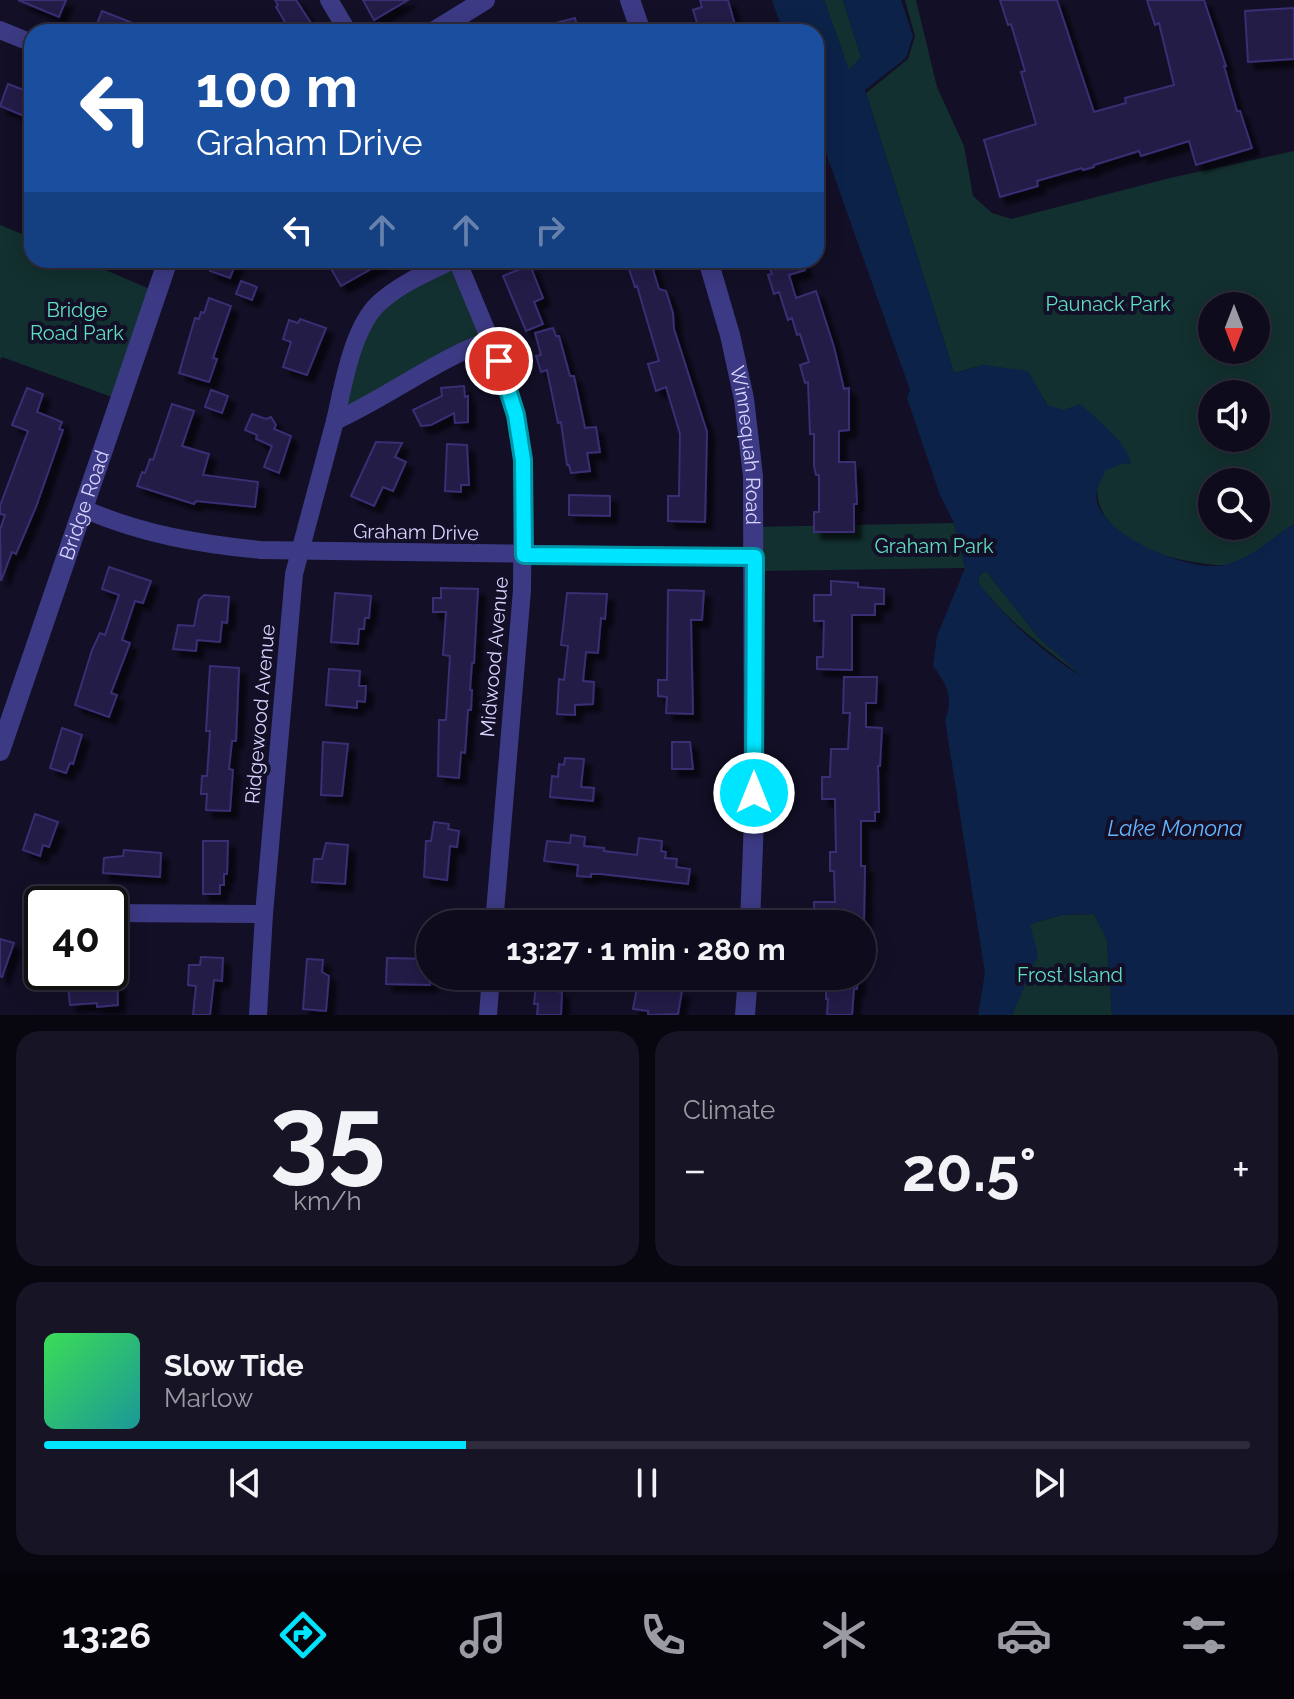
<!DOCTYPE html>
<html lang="en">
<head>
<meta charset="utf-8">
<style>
	body { margin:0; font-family:Raleway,sans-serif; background:#171425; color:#f1f3f6; height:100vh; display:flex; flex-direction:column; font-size:30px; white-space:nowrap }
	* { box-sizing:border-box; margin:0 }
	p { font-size:26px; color:#9b9ba3 }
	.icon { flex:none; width:44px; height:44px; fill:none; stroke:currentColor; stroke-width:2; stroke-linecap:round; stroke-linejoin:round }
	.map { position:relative; height:1015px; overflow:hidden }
	.drawer { display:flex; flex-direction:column; gap:16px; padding:16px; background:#08060f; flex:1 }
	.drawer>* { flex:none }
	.guide { position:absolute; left:24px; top:24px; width:800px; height:244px; border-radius:24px; box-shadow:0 4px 20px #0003,0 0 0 2px #2e2b3b; background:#1a4fa0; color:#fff; overflow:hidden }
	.needle { width:52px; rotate:180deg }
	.fabs { position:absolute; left:1198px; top:292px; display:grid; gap:16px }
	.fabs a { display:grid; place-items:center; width:72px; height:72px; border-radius:50%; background:#0e0b1c; box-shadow:0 4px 20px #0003,0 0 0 2px #2e2b3b; font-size:40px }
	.speed { position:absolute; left:24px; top:886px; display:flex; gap:16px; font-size:40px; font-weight:700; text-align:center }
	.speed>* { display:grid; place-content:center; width:104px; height:104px; border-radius:50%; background:#0e0b1c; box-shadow:0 4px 20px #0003,0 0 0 2px #2e2b3b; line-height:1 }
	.speed .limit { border:4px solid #111; border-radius:12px; background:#fff; color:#111 }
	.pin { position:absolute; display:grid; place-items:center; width:68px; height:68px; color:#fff; margin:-34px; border:4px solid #fff; border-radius:50%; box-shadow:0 2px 8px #0007 }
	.me { position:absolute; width:88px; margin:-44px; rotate:0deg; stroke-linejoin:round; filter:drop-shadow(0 0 6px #0008) }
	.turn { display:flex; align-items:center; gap:28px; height:168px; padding:0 40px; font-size:36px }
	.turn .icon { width:104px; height:104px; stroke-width:2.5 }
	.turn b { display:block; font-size:56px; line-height:68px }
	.lanes { display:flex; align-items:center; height:76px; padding:0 40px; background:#0003; justify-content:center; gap:40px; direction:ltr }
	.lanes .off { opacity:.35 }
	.big { font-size:60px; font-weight:700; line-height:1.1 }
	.drawer .card { flex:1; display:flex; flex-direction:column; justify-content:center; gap:12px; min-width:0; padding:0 28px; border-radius:24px; background:#171425 }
	.drawer .dial { align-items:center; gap:0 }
	.dial b { font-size:104px; line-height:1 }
	.song { display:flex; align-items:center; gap:24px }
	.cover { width:96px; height:96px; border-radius:12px; background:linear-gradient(135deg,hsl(130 70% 55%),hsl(180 70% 35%)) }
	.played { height:8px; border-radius:4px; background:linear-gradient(90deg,#00e5ff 35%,#2e2b3b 35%) }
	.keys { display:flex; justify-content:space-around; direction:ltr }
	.heat { display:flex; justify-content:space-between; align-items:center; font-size:44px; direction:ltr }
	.drawer .tiles { flex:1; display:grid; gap:16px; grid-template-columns:1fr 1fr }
	.card:last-child { grid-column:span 2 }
	.trip { position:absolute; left:416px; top:910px; width:460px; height:80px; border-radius:40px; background:#0e0b1c; box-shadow:0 4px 20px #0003,0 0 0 2px #2e2b3b; font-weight:700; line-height:80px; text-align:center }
	.dock { display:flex; height:128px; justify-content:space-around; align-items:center; background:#06040b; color:#9b9ba3 }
	.dock .icon { width:56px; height:56px }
	.dock .current { color:#00e5ff }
	.dock b { font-size:36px; color:#f1f3f6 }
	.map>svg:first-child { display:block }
	.green { fill:#12302f; fill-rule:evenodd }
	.water { fill:#0c2248; fill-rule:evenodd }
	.building { fill:#241b47; stroke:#3b2d73; stroke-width:2; filter:url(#shadow) }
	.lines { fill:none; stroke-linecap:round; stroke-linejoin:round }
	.minor { stroke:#3d3a85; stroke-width:18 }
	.tertiary { stroke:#3d3a85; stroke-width:20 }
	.route-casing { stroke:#0095a6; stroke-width:20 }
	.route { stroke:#00e5ff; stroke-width:14 }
	.labels { text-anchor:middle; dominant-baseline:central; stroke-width:8; stroke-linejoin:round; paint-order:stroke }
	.park-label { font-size:20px; fill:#5fe0c0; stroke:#130f26 }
	.street-label { font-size:20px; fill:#d9d4ff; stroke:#130f26 }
	.water-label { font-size:22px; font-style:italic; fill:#62b6ff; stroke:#130f26 }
</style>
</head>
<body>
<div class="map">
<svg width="1294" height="1015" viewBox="0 0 1294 1015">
	<defs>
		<filter id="shadow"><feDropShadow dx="7" dy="7" stdDeviation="2" flood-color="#0009"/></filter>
	</defs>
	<rect width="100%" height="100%" fill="#130f26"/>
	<g class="green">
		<path d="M824,0h19l18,57 -12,14z"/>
		<path d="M905,0h11l21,87 27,59 9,50 19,17 19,6 159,-41 124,-27v373c-22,14 -43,36 -69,41 -8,1 -17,-1 -25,-2 -40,-5 -102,-26 -103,-73l-69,-118 -44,-7 -30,8 -88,-280 42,-34 7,-23zM1212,306h44v44h-44zM1212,394h44v44h-44zM1212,482h44v44h-44z"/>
		<path d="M0,225l32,13v22h50l75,32 -37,108 -118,-43 -2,3z"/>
		<path d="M453,260l37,80 -155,81 33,-106z"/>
		<path d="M954,523l11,45 -204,3 -7,-44z"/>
		<path d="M986,571l52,66 56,48c-43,-31 -83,-60 -116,-102l1,-7z"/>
		<path d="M1094,914l13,26 5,75h-100l8,-21 10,-70 31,-9z"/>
	</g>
	<path class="water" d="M772,0h52l25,70 12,-13 -18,-57h58l12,36 -7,22 -41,32 89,283 30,-8 44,6 19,34 16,5 17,-6c15,13 50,41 51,61l-7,-2 -18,7c-5,10 -13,23 -8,35 13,34 94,68 127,60 27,-7 47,-27 69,-41v491h-182l-5,-75 -13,-26 -33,1 -31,9 8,31 -26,60h-34l7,-42 -40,-253c9,-21 2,-36 -12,-54l4,-30 28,-68 -11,-45 -14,-28 -33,-97 3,-8 -94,-265v-93h-33zM986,571l52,66 45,40c-40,-24 -76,-57 -105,-94l1,-7z"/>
	<g class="building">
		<path d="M18,0h48l-7,17z"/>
		<path d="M275,0h21l21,32h-26l-15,-25 2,-2z"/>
		<path d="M363,0h45l-34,20z"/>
		<path d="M700,0h28l7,25 -18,7h-17l-7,-22 9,-3z"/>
		<path d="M1000,0h57l37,112 32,-9 -1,-5 49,-13 -15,-62 -4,2 -8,-25h57l22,66h-2l13,45h3l12,37 -56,17 -7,-24 -48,15 -2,-5 -45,14v2l-11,3 -1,-2 -45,13 1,5 -38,11 -16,-57 52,-16 -15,-52 4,-1 -14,-47 -3,1z"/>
		<path d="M1294,8v51l-46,3 -3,-51z"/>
		<path d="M102,11l51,20v1h-52l-6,-3z"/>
		<path d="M575,18l4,14h-41l-1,-4z"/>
		<path d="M8,84l24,9 -3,25 -29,-12z"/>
		<path d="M214,260h23l-7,18 -20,-7z"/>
		<path d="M326,260h61l-46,26z"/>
		<path d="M626,260h24l9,29 7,2 7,22 1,16 33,103 -2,90 -37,-1v-25h11l1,-62 -14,-47 -10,4 -8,-27 11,-3 -22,-75 -2,1z"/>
		<path d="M767,260h34l4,10 -16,5 7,23 20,-7 18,56 10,42 5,-1v42l-10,1v31h16l2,42h-3v28h-40v-20h5v-37h-3l-2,-9v-32h-4l-2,-52 -3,1 -5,-18 9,-3 -9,-28 -3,1 -5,-17 -4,2 -9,-28 -5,2 -6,-19 4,-1z"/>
		<path d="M530,265l13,33 -9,4 9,22 -17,7 -23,-55z"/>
		<path d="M241,281l16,6 -5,13 -16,-6z"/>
		<path d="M209,298l22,8 -18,52 4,1 -8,23 -30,-9 16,-55 4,1 2,-7 3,1z"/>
		<path d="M300,319l26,9 -19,47 -24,-8 8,-25 -8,-3 6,-19 9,3z"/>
		<path d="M553,328l3,8h3l11,40h4l11,52 11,-1 4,25 -13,1 3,18 -19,2 -2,-8h-2l-6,-43 -3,1 -11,-53 -6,2 -5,-16 5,-1 -6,-22z"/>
		<path d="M464,386l1,11 3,-1v26l-13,1 -1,-10 -23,12 -10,1 -8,-16 29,-14 -1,-8z"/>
		<path d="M27,388l16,6 -6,18 25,10 -3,7 4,1 -27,77 -20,47 -4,-2 -11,29 -1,-51 5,-15 -5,-1v-8l28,-75 -16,-6z"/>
		<path d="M211,390l17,6 -6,17 -17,-6z"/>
		<path d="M172,404l22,7 -12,35 27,8 -6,21 55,7 -3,25 -59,-6 -2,3 -57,-18 5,-14 3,1 5,-14 3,1z"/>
		<path d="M252,414l14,5 5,-2 5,8 -2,4 17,7 -12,37 -15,-6 8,-21 -16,-7 1,-4 -12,-5z"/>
		<path d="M376,442l26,1 -7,14 11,5 -13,29 -10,-4 -9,19 -23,-10z"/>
		<path d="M447,444l20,1 2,40h-8v7l-16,-1z"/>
		<path d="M569,495l41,1v20l-41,-1z"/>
		<path d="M109,567l42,14 -8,22 -8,-2 -13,39 8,3 -19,50 6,2 -8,22 -34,-12 17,-55 8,-17 5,2 14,-40 -17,-6z"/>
		<path d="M831,581l27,2v4l26,2v15h-9v11h-23v55l-35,-1v-12h6l1,-36h-10v-26h17z"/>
		<path d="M441,588l37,1 -4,74h-2l-2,27h2l-1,20h-3l-3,43 -4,-1 -2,26 -21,-2 1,-56h7l4,-64 -7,-1 3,-43h-13v-14h8z"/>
		<path d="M668,590l36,1 -2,29h-11l2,94 -27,-1 1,-16 -9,-1v-16h9z"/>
		<path d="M335,593l36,3 -2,22h-4l-1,11h-5l-1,15 -27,-2z"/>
		<path d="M567,593l40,1 -2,25 -4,-1 -3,35 -12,-1 -3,29 11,1 -1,22 -18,1v10l-18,-1 2,-35 5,1 4,-34 -7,-1z"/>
		<path d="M204,595l25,2 -2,26 -5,-1 -2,20 -23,-2 -1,11 -23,-2 5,-24 16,1 5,-26z"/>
		<path d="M210,666l29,2 -3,73h-4l-3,28 4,1 -3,41 -24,-1 1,-16h-6l1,-18h5l2,-28 1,-17h-4z"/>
		<path d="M329,669l31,2 -1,15h7l-1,16 -8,-1v7l-31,-3z"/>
		<path d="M844,677h33l-1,26h-10v24l16,1 -2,38h-2l1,46h-4v9h-14v45h4l-1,57 -50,1v-22h21l-1,-31h-4v-19h6l-1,-53h-13v-22h8l1,-28h17l2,-36h-7z"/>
		<path d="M62,728l20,7 -9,29 -3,-1 -4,10 -16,-5z"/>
		<path d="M323,742l25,2 -6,52 -21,-1z"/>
		<path d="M672,742h18l3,27h-21z"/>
		<path d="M565,758l19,1 -3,28 13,1 -1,13 -43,-4 2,-21 6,1 1,-13 5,1z"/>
		<path d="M35,814l23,8 -9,25 -6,-2 -3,11 -17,-6z"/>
		<path d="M434,822l15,2 -1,5 11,2 -2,16 -7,-1 -3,34 -23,-3 2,-36h5z"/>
		<path d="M571,835l14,2 -1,9 20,2v3l33,4 2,-17 23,3 -1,10 5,1 -1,6 12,1 -1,8 14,2 -2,15 -87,-10h-10v3l-14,-1 1,-11 -34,-4 3,-20 23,2z"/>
		<path d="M203,841h25l-1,33h-3v11h-4v9h-17z"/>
		<path d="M326,843l22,2 -3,39 -33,-2 2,-23h8z"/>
		<path d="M124,850l37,3 -1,24 -57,-4 1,-15 19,-2z"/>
		<path d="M0,939l14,4 -12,34 -2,-1z"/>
		<path d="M201,957l22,1 -1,23 -8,-1 -4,35h-17l3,-29 -8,-1 1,-20h11z"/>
		<path d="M387,958l43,1v26l-44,-1z"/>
		<path d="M307,959l16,1 -1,12 7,4 -3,35 -23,-2z"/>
		<path d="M117,972l1,33 -21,2v-4l-27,2 -3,-29z"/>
		<path d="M537,976h20l-1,15 6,1 -1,23h-24l1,-11h-4z"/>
		<path d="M821,976h37l-1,13h-3l-2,26h-25l1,-16h-2v-8h-5z"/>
		<path d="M657,987l25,4 -4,23 -30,1v-4l-15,-2 4,-21 20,3z"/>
	</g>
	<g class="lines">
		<g class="minor">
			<path d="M329,0l19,32"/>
			<path d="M0,30l32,13"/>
			<path d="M457,260l42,101 17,54 7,45 -1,130 -28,334"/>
			<path d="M335,421c8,-34 17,-92 43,-117 21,-20 50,-32 75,-44"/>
			<path d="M84,509c57,25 115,35 177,41l494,7"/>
			<path d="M110,913l154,1"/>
			<path d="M258,1015l6,-101 30,-340 41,-153c53,-24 100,-61 155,-81"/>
			<path d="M488,1015l3,-39"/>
		</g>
		<g class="tertiary">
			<path d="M630,0l11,32"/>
			<path d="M433,32l52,-32"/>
			<path id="s1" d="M708,260l22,75 14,64 9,77 1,343 -4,105"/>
			<path id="s2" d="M0,751l168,-491"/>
			<path d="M745,1015l3,-39"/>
		</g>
	</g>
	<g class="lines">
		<defs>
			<path id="route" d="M499,361l17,54 7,45 1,95 231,2 -1,236"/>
		</defs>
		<use href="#route" class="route-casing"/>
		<use href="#route" class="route"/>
	</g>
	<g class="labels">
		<g class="park-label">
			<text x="1108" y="304">Paunack Park</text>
			<text x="77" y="310">Bridge<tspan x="77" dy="23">Road Park</tspan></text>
			<text x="934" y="546">Graham Park</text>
			<text x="1070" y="975">Frost Island</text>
		</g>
		<g class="street-label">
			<text stroke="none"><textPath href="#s1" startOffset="190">Winnequah Road</textPath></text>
			<text stroke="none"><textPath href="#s2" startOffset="260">Bridge Road</textPath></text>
			<text transform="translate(416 532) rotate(1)">Graham Drive</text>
			<text transform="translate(494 657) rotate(-85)">Midwood Avenue</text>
			<text transform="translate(260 714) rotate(-85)">Ridgewood Avenue</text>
		</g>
		<g class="water-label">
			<text x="1175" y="828">Lake Monona</text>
		</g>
	</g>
</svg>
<div class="fabs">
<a><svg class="needle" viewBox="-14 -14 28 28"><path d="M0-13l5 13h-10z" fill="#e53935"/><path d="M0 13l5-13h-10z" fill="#9b9ba3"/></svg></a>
<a><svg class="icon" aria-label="sound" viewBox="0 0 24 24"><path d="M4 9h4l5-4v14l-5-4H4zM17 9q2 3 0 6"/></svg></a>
<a><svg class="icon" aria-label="search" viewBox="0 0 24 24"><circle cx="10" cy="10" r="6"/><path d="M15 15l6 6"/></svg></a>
</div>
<div class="speed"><div class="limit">40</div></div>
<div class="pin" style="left:499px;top:361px;background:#d93025"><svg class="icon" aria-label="arrive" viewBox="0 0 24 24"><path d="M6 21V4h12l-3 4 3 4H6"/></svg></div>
<svg class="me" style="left:754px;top:793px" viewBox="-20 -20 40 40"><circle r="17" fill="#00e5ff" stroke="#fff" stroke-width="3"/><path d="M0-11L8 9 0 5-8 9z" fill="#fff"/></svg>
<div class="trip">13:27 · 1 min · 280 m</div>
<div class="guide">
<div class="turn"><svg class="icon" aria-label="left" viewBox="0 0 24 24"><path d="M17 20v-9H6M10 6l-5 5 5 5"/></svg><div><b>100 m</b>Graham Drive</div></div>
<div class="lanes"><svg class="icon" aria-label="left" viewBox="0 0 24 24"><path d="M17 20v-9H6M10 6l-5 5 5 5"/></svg><svg class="icon off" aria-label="ahead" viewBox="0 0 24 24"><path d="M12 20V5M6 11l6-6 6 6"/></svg><svg class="icon off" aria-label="ahead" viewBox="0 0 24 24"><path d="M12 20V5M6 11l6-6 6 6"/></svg><svg class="icon off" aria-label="right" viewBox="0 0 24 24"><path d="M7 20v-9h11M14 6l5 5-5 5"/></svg></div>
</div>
</div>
<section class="drawer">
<div class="tiles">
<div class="card dial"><b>35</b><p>km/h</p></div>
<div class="card"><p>Climate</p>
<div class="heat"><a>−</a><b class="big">20.5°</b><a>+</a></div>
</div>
<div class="card">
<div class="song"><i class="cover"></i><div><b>Slow Tide</b><p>Marlow</p></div></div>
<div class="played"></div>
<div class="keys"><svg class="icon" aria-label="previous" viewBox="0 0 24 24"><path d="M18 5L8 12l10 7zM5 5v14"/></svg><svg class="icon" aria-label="pause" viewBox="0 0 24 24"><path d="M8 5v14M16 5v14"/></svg><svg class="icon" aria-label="next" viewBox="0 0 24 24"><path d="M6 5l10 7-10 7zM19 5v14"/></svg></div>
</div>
</div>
</section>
<nav class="dock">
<b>13:26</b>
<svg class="icon current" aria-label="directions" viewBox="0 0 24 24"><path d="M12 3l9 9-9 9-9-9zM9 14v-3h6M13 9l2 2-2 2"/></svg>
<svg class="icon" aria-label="music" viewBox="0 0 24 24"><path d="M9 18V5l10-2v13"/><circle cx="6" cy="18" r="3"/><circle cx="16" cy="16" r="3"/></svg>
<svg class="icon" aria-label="phone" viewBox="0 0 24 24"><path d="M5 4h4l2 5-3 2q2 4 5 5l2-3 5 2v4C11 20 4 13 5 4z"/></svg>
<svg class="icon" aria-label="climate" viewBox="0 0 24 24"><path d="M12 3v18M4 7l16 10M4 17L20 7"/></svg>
<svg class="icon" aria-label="car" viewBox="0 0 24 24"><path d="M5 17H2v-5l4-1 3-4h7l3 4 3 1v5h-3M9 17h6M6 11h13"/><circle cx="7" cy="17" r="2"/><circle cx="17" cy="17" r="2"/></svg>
<svg class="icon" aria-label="filters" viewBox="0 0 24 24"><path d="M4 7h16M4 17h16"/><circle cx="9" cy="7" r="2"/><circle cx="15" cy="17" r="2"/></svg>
</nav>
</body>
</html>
